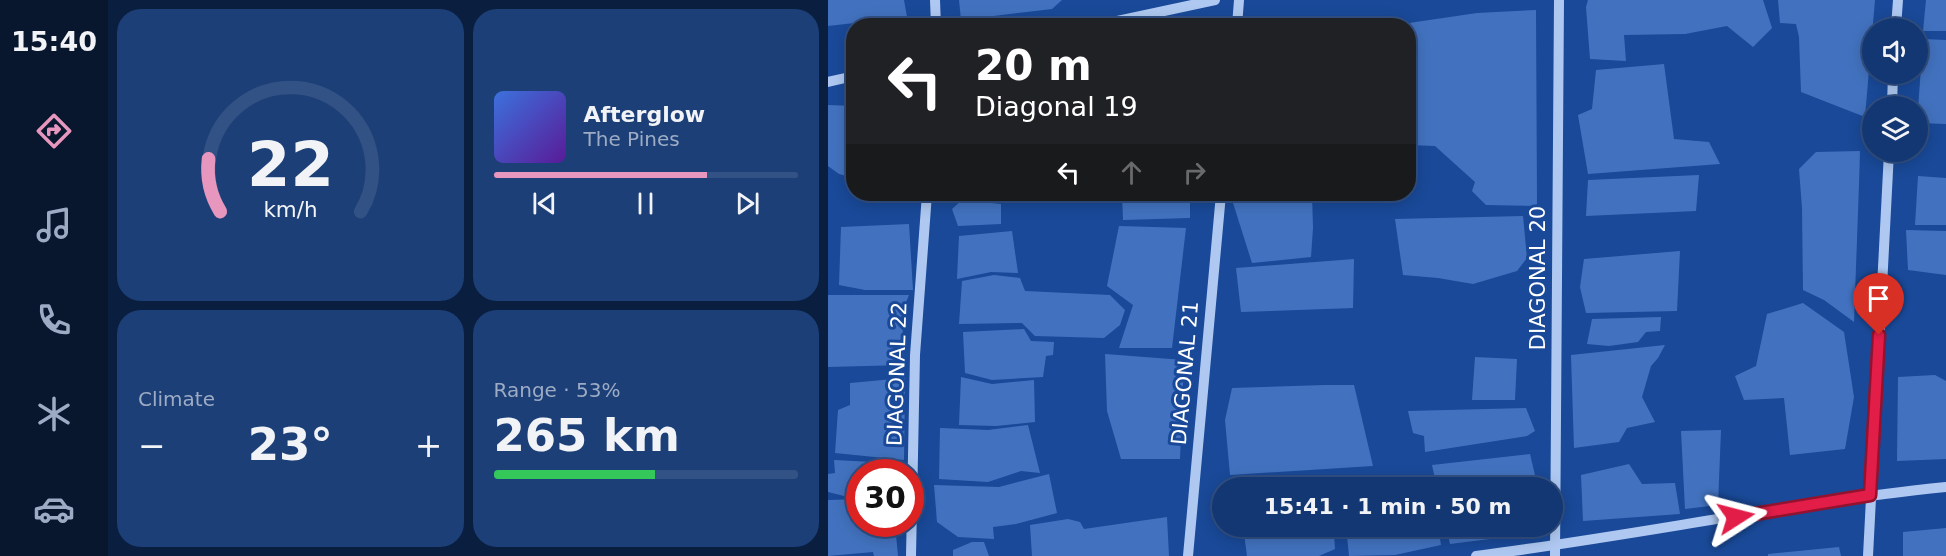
<!DOCTYPE html>
<html lang="en">
<head>
<meta charset="utf-8">
<style>
	body { margin:0; font-family:"DejaVu Sans",sans-serif; background:#1c3f77; color:#f1f3f6; height:100vh; display:flex; flex-direction:column; font-size:22px; white-space:nowrap }
	* { box-sizing:border-box; margin:0 }
	p { font-size:20px; color:#9dacc4 }
	.icon { flex:none; width:33px; height:33px; fill:none; stroke:currentColor; stroke-width:2; stroke-linecap:round; stroke-linejoin:round }
	.map { position:relative; flex:1; overflow:hidden }
	.panel { display:flex; flex-direction:column; gap:9px; padding:9px; background:#0a1e3f; width:720px }
	.panel>* { flex:none }
	.guide { position:absolute; left:18px; top:18px; width:570px; height:183px; border-radius:24px; box-shadow:0 3px 15px #0003,0 0 0 2px #325184; background:#202124; color:#fff; overflow:hidden }
	.tools { position:absolute; left:1034px; top:18px; display:grid; gap:12px }
	.tools a { display:grid; place-items:center; width:66px; height:66px; border-radius:50%; background:#133772; box-shadow:0 3px 15px #0003,0 0 0 2px #325184; font-size:30px }
	.speed { position:absolute; left:18px; top:459px; display:flex; gap:12px; font-size:30px; font-weight:700; text-align:center }
	.speed>* { display:grid; place-content:center; width:78px; height:78px; border-radius:50%; background:#133772; box-shadow:0 3px 15px #0003,0 0 0 2px #325184; line-height:1 }
	.speed .limit { border:9px solid #d22; background:#fff; color:#111 }
	.pin { position:absolute; display:grid; place-items:center; width:51px; height:51px; color:#fff; margin:-62px -26px; border-radius:50% 50% 50% 0; rotate:-45deg; box-shadow:0 0 6px #0007 }
	.pin .icon { rotate:45deg }
	.me { position:absolute; width:66px; margin:-33px; rotate:81deg; stroke-linejoin:round; filter:drop-shadow(0 0 4px #0008) }
	.turn { display:flex; align-items:center; gap:21px; height:126px; padding:0 30px; font-size:27px }
	.turn .icon { width:78px; height:78px; stroke-width:2.5 }
	.turn b { display:block; font-size:42px; line-height:51px }
	.lanes { display:flex; align-items:center; height:57px; padding:0 30px; background:#0003; justify-content:center; gap:30px; direction:ltr }
	.lanes .off { opacity:.35 }
	.big { font-size:45px; font-weight:700; line-height:1.1 }
	.panel .widget { flex:1; display:flex; flex-direction:column; justify-content:center; gap:9px; min-width:0; padding:0 21px; border-radius:24px; background:#1c3f77 }
	.panel .dial { align-items:center; gap:0 }
	.dial svg { height:156px; overflow:visible; fill:none; stroke:#325184; stroke-width:7; stroke-linecap:round; text-anchor:middle }
	.dial text { fill:#f1f3f6; stroke:none }
	.song { display:flex; align-items:center; gap:18px }
	.cover { width:72px; height:72px; border-radius:9px; background:linear-gradient(135deg,hsl(220 70% 55%),hsl(270 70% 35%)) }
	.played { height:6px; border-radius:3px; background:linear-gradient(90deg,#e797bd 70%,#325184 70%) }
	.keys { display:flex; justify-content:space-around; direction:ltr }
	.heat { display:flex; justify-content:space-between; align-items:center; font-size:33px; direction:ltr }
	.charge { height:9px; border-radius:4px; background:linear-gradient(90deg,#34c759 53%,#325184 0) }
	.panel .tiles { flex:1; display:grid; gap:9px; grid-template-columns:repeat(2,1fr) }
	.trip { position:absolute; left:384px; top:477px; width:351px; height:60px; border-radius:30px; background:#133772; box-shadow:0 3px 15px #0003,0 0 0 2px #325184; font-weight:700; line-height:60px; text-align:center }
	main { display:flex; flex:1; min-height:0 }
	.dock { display:flex; flex-direction:column; width:108px; justify-content:space-around; align-items:center; background:#08162e; color:#9dacc4 }
	.dock .icon { width:42px; height:42px }
	.dock .selected { color:#e797bd }
	.dock b { font-size:27px; color:#f1f3f6 }
	.map>svg:first-child { display:block }
	.building { fill:#4272bf }
	.lines { fill:none; stroke-linecap:round; stroke-linejoin:round }
	.minor { stroke:#aec8f1; stroke-width:10 }
	.route-casing { stroke:#92132f; stroke-width:15 }
	.route { stroke:#e11d48; stroke-width:10 }
	.labels { text-anchor:middle; dominant-baseline:central; stroke-width:6; stroke-linejoin:round; paint-order:stroke }
	.street-label { font-size:21px; fill:#fff; stroke:#194998 }
</style>
</head>
<body>
<main>
<nav class="dock">
<b>15:40</b>
<svg class="icon selected" aria-label="directions" viewBox="0 0 24 24"><path d="M12 3l9 9-9 9-9-9zM9 14v-3h6M13 9l2 2-2 2"/></svg>
<svg class="icon" aria-label="music" viewBox="0 0 24 24"><path d="M9 18V5l10-2v13"/><circle cx="6" cy="18" r="3"/><circle cx="16" cy="16" r="3"/></svg>
<svg class="icon" aria-label="phone" viewBox="0 0 24 24"><path d="M5 4h4l2 5-3 2q2 4 5 5l2-3 5 2v4C11 20 4 13 5 4z"/></svg>
<svg class="icon" aria-label="climate" viewBox="0 0 24 24"><path d="M12 3v18M4 7l16 10M4 17L20 7"/></svg>
<svg class="icon" aria-label="car" viewBox="0 0 24 24"><path d="M5 17H2v-5l4-1 3-4h7l3 4 3 1v5h-3M9 17h6M6 11h13"/><circle cx="7" cy="17" r="2"/><circle cx="17" cy="17" r="2"/></svg>
</nav>
<section class="panel">
<div class="tiles">
<div class="widget dial"><svg viewBox="0 0 100 80">
<path d="M14 69A42 42 0 1 1 86 69"/>
<path d="M14 69A42 42 0 0 1 8 42" stroke="#e797bd"/>
<text x="50" y="56" font-size="32" font-weight="700">22</text>
<text x="50" y="72" font-size="11">km/h</text>
</svg></div>
<div class="widget">
<div class="song"><i class="cover"></i><div><b>Afterglow</b><p>The Pines</p></div></div>
<div class="played"></div>
<div class="keys"><svg class="icon" aria-label="previous" viewBox="0 0 24 24"><path d="M18 5L8 12l10 7zM5 5v14"/></svg><svg class="icon" aria-label="pause" viewBox="0 0 24 24"><path d="M8 5v14M16 5v14"/></svg><svg class="icon" aria-label="next" viewBox="0 0 24 24"><path d="M6 5l10 7-10 7zM19 5v14"/></svg></div>
</div>
<div class="widget"><p>Climate</p>
<div class="heat"><a>−</a><b class="big">23°</b><a>+</a></div>
</div>
<div class="widget"><p>Range · 53%</p><b class="big">265 km</b><div class="charge"></div></div>
</div>
</section>
<div class="map">
<svg width="1118" height="556" viewBox="0 0 1118 556">
	<rect width="100%" height="100%" fill="#194998"/>
	<g class="building">
		<path d="M0,0h76l3,17 -79,9z"/>
		<path d="M131,0h103l-10,9 -91,11z"/>
		<path d="M760,0h175l9,28 -19,19 -26,-21 -42,8 -61,1 2,26 -36,-2 -4,-52z"/>
		<path d="M950,0h97l-10,117 -64,-25 -2,-55 -3,-13 -16,-1z"/>
		<path d="M1098,0h20v31h-23z"/>
		<path d="M708,10l1,196 -51,-1 -14,-14 3,-9 -40,-36 -27,-1v-119h-38v-5l26,-3 13,5 68,-10z"/>
		<path d="M1095,39l23,1v84l-29,-1z"/>
		<path d="M836,64l10,75 35,3 11,22 -132,10 -10,-59 14,-6 4,-39z"/>
		<path d="M0,105l26,1v72l-15,-4 -11,-8z"/>
		<path d="M1032,151l-1,33 -5,138 -30,-22 -21,-10 -1,-82 -3,-39 17,-17z"/>
		<path d="M871,175l-3,36 -110,5 2,-36z"/>
		<path d="M1090,176l28,2v47h-31z"/>
		<path d="M294,194h68v24l-67,2z"/>
		<path d="M406,194h78l1,34 -2,29 -59,6 -19,-60z"/>
		<path d="M134,200l39,4v20l-43,2 -6,-17z"/>
		<path d="M695,216l4,42 -10,13 -44,13 -35,-6 -35,-3 -8,-56z"/>
		<path d="M81,224l4,66h-48l-26,-5 2,-58z"/>
		<path d="M291,226l67,2 -14,120h-53l14,-43 -26,-19z"/>
		<path d="M1078,230l40,1v44l-38,-5z"/>
		<path d="M184,231l6,42 -27,-1 -34,7 2,-43z"/>
		<path d="M852,251l-3,60 -91,2 -6,-26 4,-28z"/>
		<path d="M526,259l-1,49 -112,4 -5,-44z"/>
		<path d="M166,275l26,3 5,13 85,4 15,15 -5,15 -16,13 -69,-2 -13,-13 -63,1 3,-43z"/>
		<path d="M0,295h81l-7,17 2,53 -76,2z"/>
		<path d="M975,303l41,29 10,65 -9,52 -55,6 -6,-57 -40,2 -9,-24 21,-10 11,-52z"/>
		<path d="M833,317l-1,14 -14,1 -8,10 -29,4 -22,-2 5,-25z"/>
		<path d="M196,329l7,12 23,1 -1,13 -7,1 -3,21 -51,3 -27,-7 -2,-41z"/>
		<path d="M837,345l-7,13 -7,8 -9,31 13,25 -28,6 -8,14 -45,6 -3,-93z"/>
		<path d="M277,354l79,6 -4,99h-59l-14,-48z"/>
		<path d="M647,357l42,2 -2,41h-43z"/>
		<path d="M1107,375l11,6v78l-49,2 1,-84z"/>
		<path d="M133,377l31,7 42,-4 1,42 -39,4 -37,-1z"/>
		<path d="M77,378l-1,82 -69,-7 3,-43 12,-5v-22z"/>
		<path d="M497,385h29l19,81 -143,9 -5,-55 7,-32z"/>
		<path d="M698,408l9,23 -8,5 -102,16 -1,-16 -11,-3 -5,-22z"/>
		<path d="M200,425l12,48 -19,-2 -33,11 -49,-3 1,-51 48,2z"/>
		<path d="M893,430l-3,75 -33,4 -4,-78z"/>
		<path d="M702,454l8,34h-101l-5,-23z"/>
		<path d="M6,460l59,3 1,9h-34v24h-16l-16,-4v-18l7,-1z"/>
		<path d="M801,464l13,20 33,-1 5,31 -97,7 -2,-46z"/>
		<path d="M221,474l8,39 -41,11 -23,3 1,12 -36,-2 -21,-15 -3,-37 65,2z"/>
		<path d="M603,481l1,7h-32v-2z"/>
		<path d="M32,499v25h35l3,32h-24l-1,-4 -45,4v-56z"/>
		<path d="M339,517l2,39h-137l-2,-31 38,-6 12,3 4,7z"/>
		<path d="M415,526h79l3,5 9,3 1,15 -16,7h-72z"/>
		<path d="M518,526h92l3,19 -46,10 -46,1z"/>
		<path d="M618,526h84l-1,8 -79,10z"/>
		<path d="M1118,528v28h-43v-24z"/>
		<path d="M144,542h12l5,14h-36v-6z"/>
		<path d="M1011,547l2,9h-73v-2z"/>
	</g>
	<g class="lines">
		<g class="minor">
			<path d="M107,0l1,26"/>
			<path d="M266,26l121,-26"/>
			<path d="M409,26l2,-26"/>
			<path d="M1068,28l2,-28"/>
			<path d="M0,82l26,-6"/>
			<path d="M1064,106l1,-32"/>
			<path d="M83,556l4,-201 12,-161"/>
			<path d="M360,556l33,-362"/>
			<path d="M648,556c157,-20 313,-53 470,-69"/>
			<path d="M727,556l4,-556"/>
			<path d="M1040,556l21,-404"/>
		</g>
	</g>
	<g class="lines">
		<defs>
			<path id="route" d="M908,517l134,-22 9,-160"/>
		</defs>
		<use href="#route" class="route-casing"/>
		<use href="#route" class="route"/>
	</g>
	<g class="labels">
		<g class="street-label">
			<text transform="translate(710 278) rotate(-90)">DIAGONAL 20</text>
			<text transform="translate(357 373) rotate(-85)">DIAGONAL 21</text>
			<text transform="translate(69 374) rotate(-88)">DIAGONAL 22</text>
		</g>
	</g>
</svg>
<div class="tools">
<a><svg class="icon" aria-label="sound" viewBox="0 0 24 24"><path d="M4 9h4l5-4v14l-5-4H4zM17 9q2 3 0 6"/></svg></a>
<a><svg class="icon" aria-label="layers" viewBox="0 0 24 24"><path d="M12 4l9 5-9 5-9-5zM3 14l9 5 9-5"/></svg></a>
</div>
<div class="speed"><div class="limit">30</div></div>
<div class="pin" style="left:1051px;top:335px;background:#d93025"><svg class="icon" aria-label="arrive" viewBox="0 0 24 24"><path d="M6 21V4h12l-3 4 3 4H6"/></svg></div>
<svg class="me" style="left:908px;top:517px" viewBox="-20 -20 40 40"><path d="M0-17L14 15 0 8-14 15z" fill="#e11d48" stroke="#fff" stroke-width="4"/></svg>
<div class="trip">15:41 · 1 min · 50 m</div>
<div class="guide">
<div class="turn"><svg class="icon" aria-label="left" viewBox="0 0 24 24"><path d="M17 20v-9H6M10 6l-5 5 5 5"/></svg><div><b>20 m</b>Diagonal 19</div></div>
<div class="lanes"><svg class="icon" aria-label="left" viewBox="0 0 24 24"><path d="M17 20v-9H6M10 6l-5 5 5 5"/></svg><svg class="icon off" aria-label="ahead" viewBox="0 0 24 24"><path d="M12 20V5M6 11l6-6 6 6"/></svg><svg class="icon off" aria-label="right" viewBox="0 0 24 24"><path d="M7 20v-9h11M14 6l5 5-5 5"/></svg></div>
</div>
</div>
</main>
</body>
</html>
